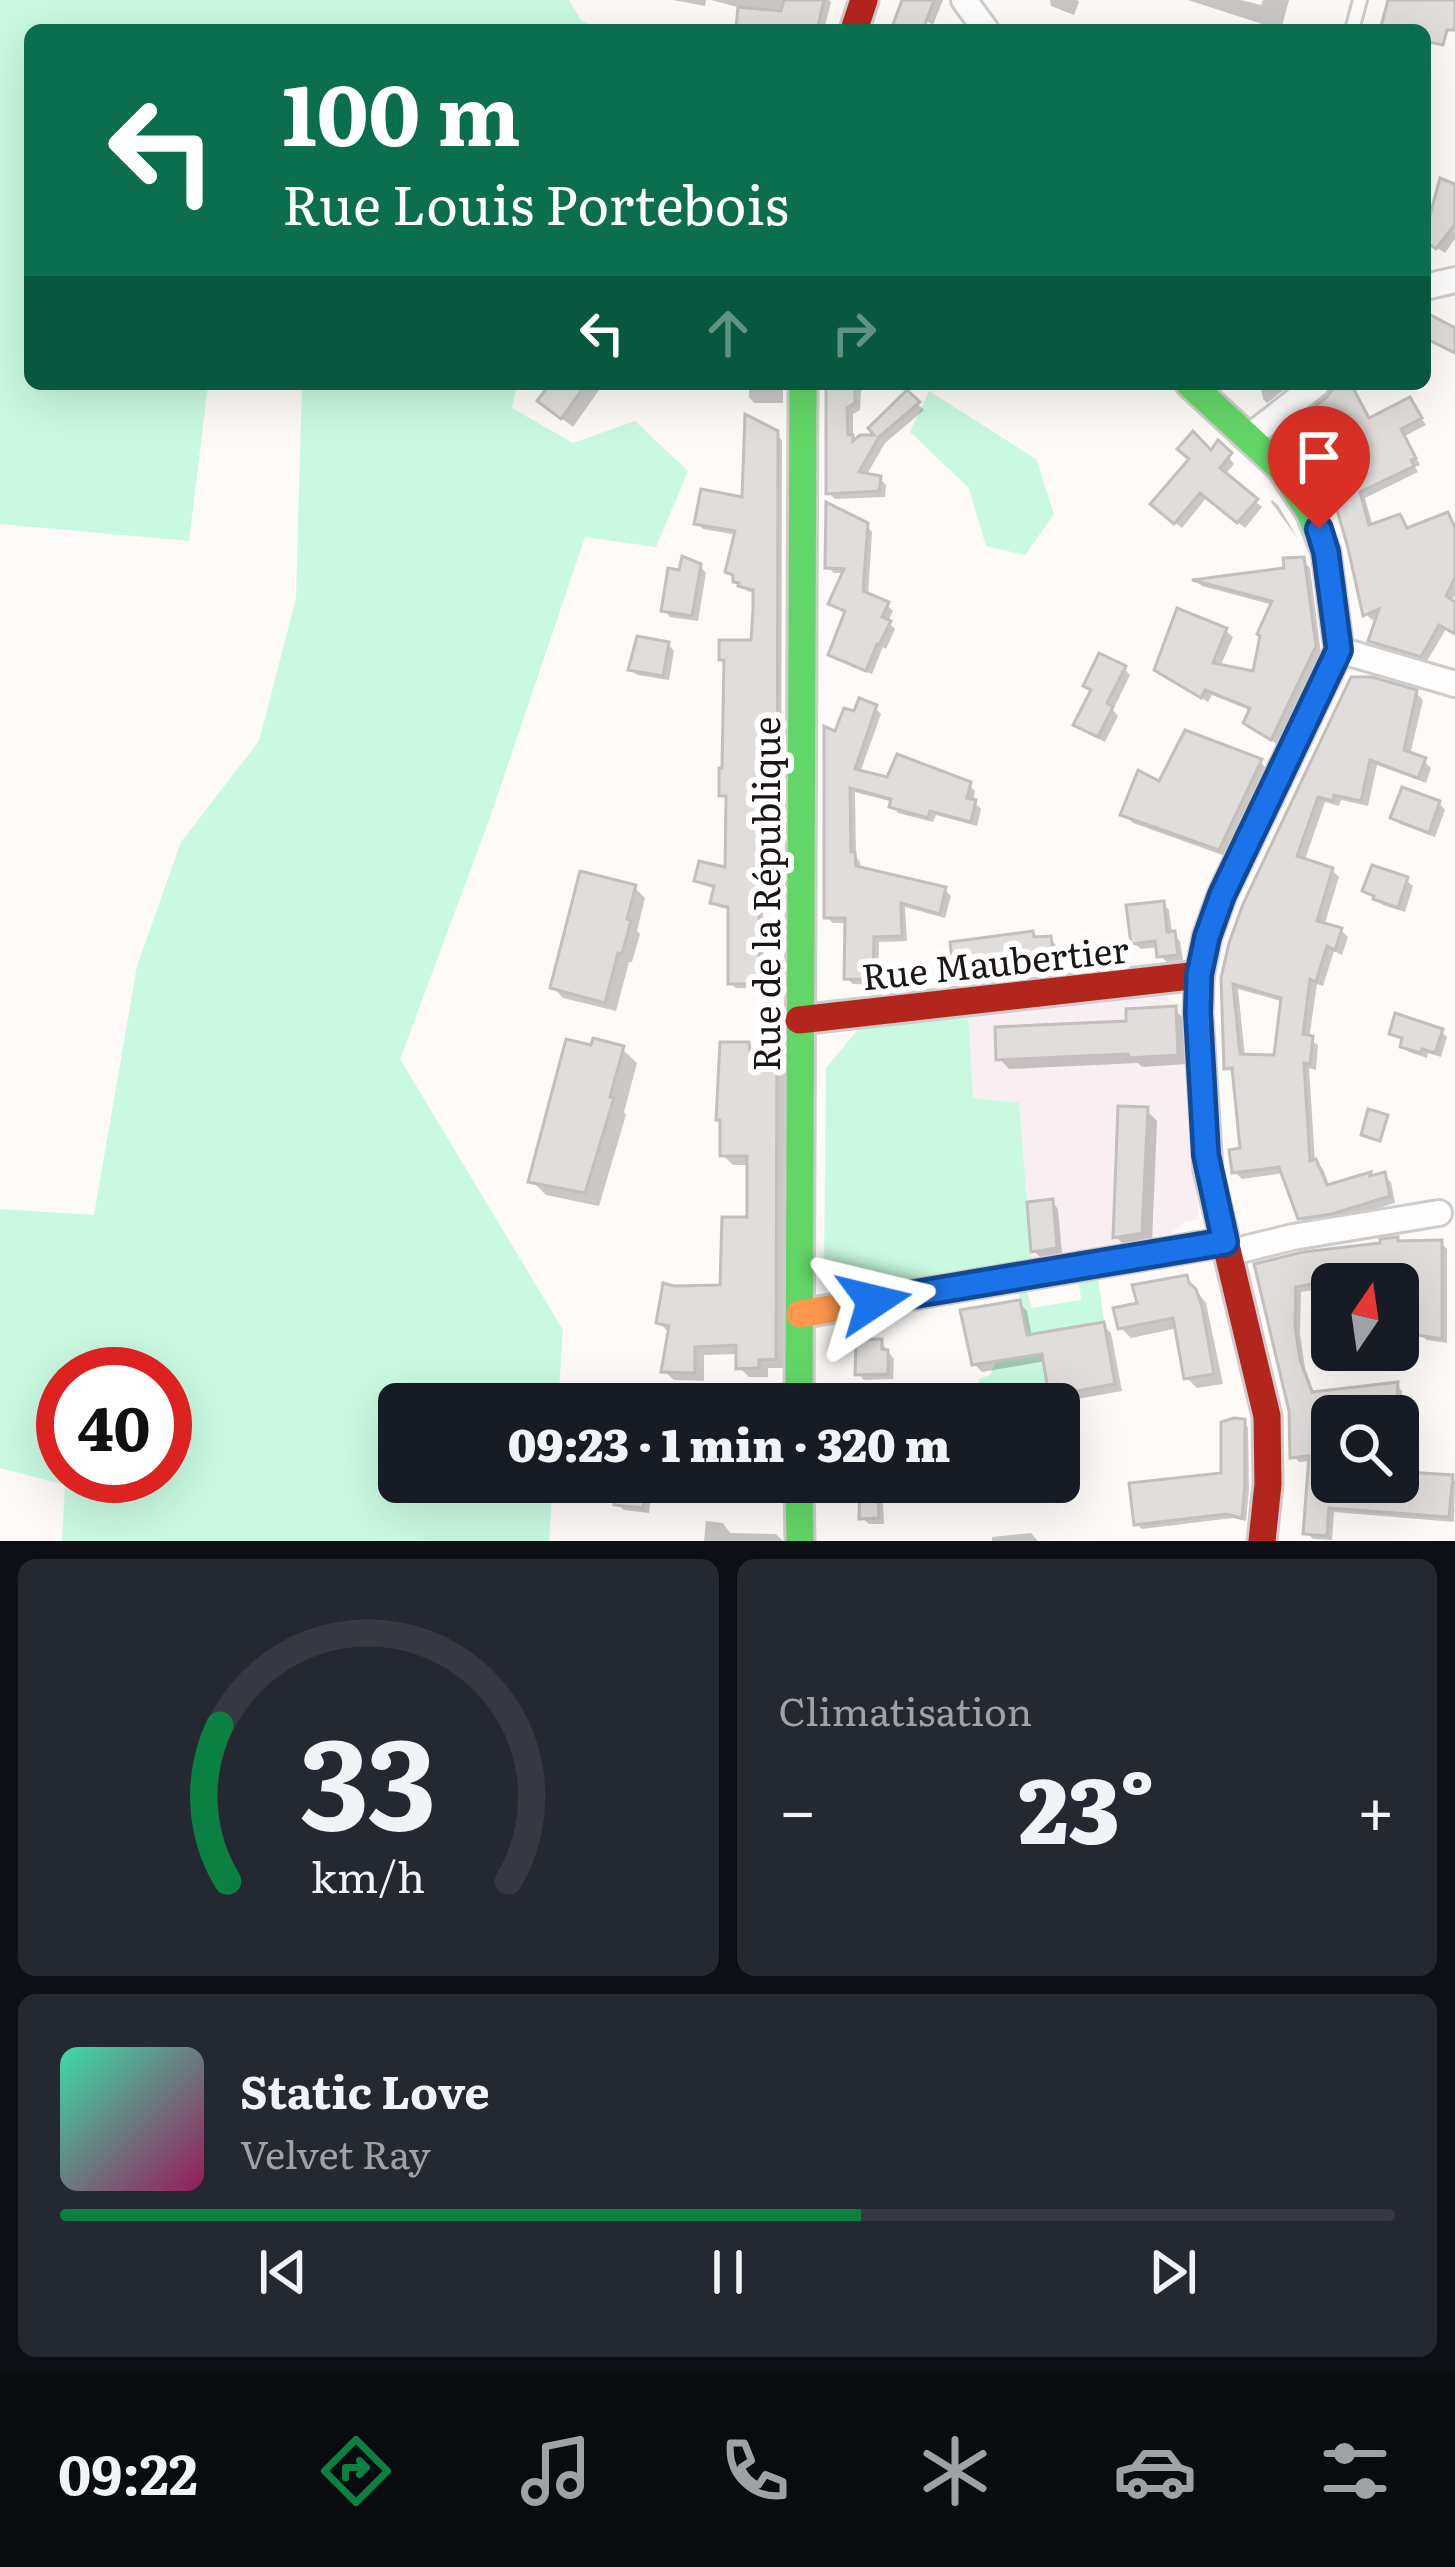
<!DOCTYPE html>
<html lang="fr">
<head>
<meta charset="utf-8">
<style>
	body { margin:0; font-family:Literata,serif; background:#242831; color:#f1f3f6; height:100vh; display:flex; flex-direction:column; font-size:45px; white-space:nowrap }
	* { box-sizing:border-box; margin:0 }
	p { font-size:39px; color:#9ea1a6 }
	.icon { flex:none; width:66px; height:66px; fill:none; stroke:currentColor; stroke-width:2; stroke-linecap:round; stroke-linejoin:round }
	.map { position:relative; height:1541px; overflow:hidden }
	.details { display:flex; flex-direction:column; gap:18px; padding:18px; background:#0d0f14; flex:1 }
	.details>* { flex:none }
	.top-card { position:absolute; left:24px; top:24px; width:1407px; height:366px; border-radius:18px; box-shadow:0 12px 48px #0002; background:#0b6e4f; color:#fff; overflow:hidden }
	.needle { width:78px; rotate:13deg }
	.tools { position:absolute; left:1311px; top:1263px; display:grid; gap:24px }
	.tools a { display:grid; place-items:center; width:108px; height:108px; border-radius:18px; background:#171b24; box-shadow:0 12px 48px #0002; font-size:60px }
	.speed { position:absolute; left:36px; top:1347px; display:flex; gap:24px; font-size:60px; font-weight:700; text-align:center }
	.speed>* { display:grid; place-content:center; width:156px; height:156px; border-radius:50%; background:#171b24; box-shadow:0 12px 48px #0002; line-height:1 }
	.speed .limit { border:18px solid #d22; background:#fff; color:#111 }
	.pin { position:absolute; display:grid; place-items:center; width:102px; height:102px; color:#fff; margin:-123px -51px; border-radius:50% 50% 50% 0; rotate:-45deg; box-shadow:0 0 12px #0007 }
	.pin .icon { rotate:45deg }
	.me { position:absolute; width:132px; margin:-66px; rotate:80deg; stroke-linejoin:round; filter:drop-shadow(0 0 9px #0008) }
	.turn { display:flex; align-items:center; gap:42px; height:252px; padding:0 60px; font-size:54px }
	.turn .icon { width:156px; height:156px; stroke-width:2.5 }
	.turn b { display:block; font-size:84px; line-height:102px }
	.lanes { display:flex; align-items:center; height:114px; padding:0 60px; background:#0003; justify-content:center; gap:60px; direction:ltr }
	.lanes .off { opacity:.35 }
	.big { font-size:90px; font-weight:800; line-height:1.1 }
	.details .tile { flex:1; display:flex; flex-direction:column; justify-content:center; gap:18px; min-width:0; padding:0 42px; border-radius:18px; background:#242831 }
	.details .dial { align-items:center; gap:0 }
	.dial svg { height:312px; overflow:visible; fill:none; stroke:#363941; stroke-width:7; stroke-linecap:round; text-anchor:middle }
	.dial text { fill:#f1f3f6; stroke:none }
	.song { display:flex; align-items:center; gap:36px }
	.cover { width:144px; height:144px; border-radius:18px; background:linear-gradient(135deg,hsl(160 70% 55%),hsl(330 70% 35%)) }
	.played { height:12px; border-radius:6px; background:linear-gradient(90deg,#0b8043 60%,#363941 60%) }
	.keys { display:flex; justify-content:space-around; direction:ltr }
	.heat { display:flex; justify-content:space-between; align-items:center; font-size:66px; direction:ltr }
	.details .tiles { flex:1; display:grid; gap:18px; grid-template-columns:1fr 1fr }
	.tile:last-child { grid-column:span 2 }
	.trip { position:absolute; left:378px; top:1383px; width:702px; height:120px; border-radius:18px; background:#171b24; box-shadow:0 12px 48px #0002; font-weight:800; line-height:120px; text-align:center }
	.menu { display:flex; height:192px; justify-content:space-around; align-items:center; background:#090b0e; color:#9ea1a6 }
	.menu .icon { width:84px; height:84px }
	.menu .active { color:#0b8043 }
	.menu b { font-size:54px; color:#f1f3f6 }
	.map>svg:first-child { display:block }
	.education { fill:#f9eef1 }
	.green { fill:#c9f9e1; fill-rule:evenodd }
	.shadow { fill:#0003; fill-rule:evenodd }
	.building { fill:#e0ddda; stroke:#c2bfbc; stroke-width:3; fill-rule:evenodd }
	.lines { fill:none; stroke-linecap:round; stroke-linejoin:round }
	.lane-casing { stroke:#d0ccca; stroke-width:18 }
	.street-casing { stroke:#d0ccca; stroke-width:30 }
	.fast-casing { stroke:#d0ccca; stroke-width:33 }
	.slow-casing { stroke:#d0ccca; stroke-width:33 }
	.jam-casing { stroke:#d0ccca; stroke-width:33 }
	.lane { stroke:#fffefe; stroke-width:12 }
	.street { stroke:#fffefe; stroke-width:24 }
	.fast { stroke:#63d668; stroke-width:27 }
	.slow { stroke:#ff974d; stroke-width:27 }
	.jam { stroke:#b3261e; stroke-width:27 }
	.route-casing { stroke:#114b97; stroke-width:30 }
	.route { stroke:#1a73e8; stroke-width:21 }
	.labels { text-anchor:middle; dominant-baseline:central; stroke-width:12; stroke-linejoin:round; paint-order:stroke }
	.street-label { font-size:36px; fill:#1b1613; stroke:#fff }
</style>
</head>
<body>
<div class="map">
<svg width="1455" height="1541" viewBox="0 0 1455 1541">
	<rect width="100%" height="100%" fill="#fdfaf8"/>
	<path class="education" d="M1163,996l21,10 15,213 -15,3 -12,11 -140,28 -13,-157 -46,-6 -5,-86z"/>
	<g class="green">
		<path d="M0,0h569l12,20 19,10h-570v354h178l-19,157 -189,-17z"/>
		<path d="M302,384h215l-5,24 61,35 62,-22 53,50 -32,76 -71,-10 -98,289 -87,233 163,271 -5,74h-159v78h154l-4,59h-487l3,-56 -65,-17v-259l94,6 43,-249 44,-124 78,-101 37,-143zM63,1374h102v102h-102z"/>
		<path d="M929,391l107,68 18,55 -29,41 -39,-9 -17,-58 -59,-56z"/>
		<path d="M968,1012l5,86 46,5 13,158 -184,31 -24,-23 2,-201 34,-41z"/>
		<path d="M1098,1277l6,45 -66,11 12,71h-70l-1,-25 11,-4 6,-14 34,-6 -12,-64 9,-2 4,19 50,-8 -2,-20z"/>
	</g>
	<g class="shadow">
		<path d="M673,0h33l-1,6z"/>
		<path d="M711,0h118l2,2 -7,28h-83l-2,-2 2,-20z"/>
		<path d="M906,0h37l-10,25 -22,-14z"/>
		<path d="M1050,0h27l2,2 -5,13 -23,-9z"/>
		<path d="M1188,0h53l20,5 2,-5h26l-8,30h-21l2,-6z"/>
		<path d="M1453,182l2,57 -10,14 -20,-13v-25l6,5z"/>
		<path d="M553,384h58l-5,5 -4,-3 -29,41 -21,-16z"/>
		<path d="M749,384h34v19h-29l-5,-6z"/>
		<path d="M829,384h39l-7,7 -1,19 -7,4v25l4,3 4,-4h20l-9,-10 35,-34 17,16 -39,33 -19,33 14,3 6,6 -1,12 -50,2 -6,-6z"/>
		<path d="M1260,384h31l-24,19 -4,-4z"/>
		<path d="M1342,384l10,2 18,35 39,-21 17,25 -21,11 15,29 -5,2 3,5 -53,26 8,29 27,-10 9,13 38,-14 8,10v69l-4,8 4,2v29l-9,-5 -19,32 -49,-14 -6,-6 8,-24 -8,3 -6,-6 -38,-144 -8,3 -7,-6z"/>
		<path d="M776,434l6,6 -1,472 -18,-1 1,78 -28,-1 -5,-5v-73l-12,-3 -5,-5 3,-13 -14,-4 -6,-5 31,-9 1,-69 -7,-7 5,-131 -5,-6 32,-15 1,-50 -8,-2 -19,-20 9,-36 -34,-6 -6,-6 48,-22z"/>
		<path d="M1224,451l10,13 -10,12 38,31 -17,21 -38,-31 -25,31 -22,-18 32,-51z"/>
		<path d="M1272,500l6,5 20,34 -27,-37z"/>
		<path d="M866,525l6,7 -4,65 19,8 6,6 -5,11 7,7 -9,20 -3,-2 -11,27 -35,-14 -6,-6 16,-41 -15,-10 14,-30h-12l-6,-6z"/>
		<path d="M1303,561l7,7 11,86 -43,91 -32,-22 6,-12 -40,-16 -4,7 -43,-26 61,-45 7,6 -13,30 35,8 18,-70 -71,-19 -4,-3 89,-12z"/>
		<path d="M700,566l6,7 -8,48 -28,-4 -6,-7z"/>
		<path d="M668,644l6,7 -5,29 -32,-5 -6,-6z"/>
		<path d="M1124,669l6,6 -17,35 5,6 -13,26 -22,-11 -6,-7z"/>
		<path d="M1353,680l63,13 7,7 -13,55 14,6 7,7 -5,15 -49,-18 -9,41 -27,-6 -2,6 -14,-4 -21,60 28,8 7,7 -15,49 17,4 7,7 -6,18 -8,-4 -11,35 -6,-2 -8,55 9,6 -2,25 -7,-2 6,94 8,7 7,19 40,-12 3,2 11,-3 7,7 4,21 -55,17 -32,5 -7,-7 -17,-45 -42,6 -7,-7 8,-22 -9,-76 -7,-7 -3,-89zM1238,989l46,13 -7,56 -32,-1z"/>
		<path d="M875,708l6,6 -21,59 29,8 80,4 6,6 -2,10 8,8 -4,17 -41,-11 -3,7 -35,-9 -6,-7 1,-4 -38,-10 1,65 4,5 1,8 84,20 6,6 -6,22 -40,-11 2,34 -28,1 -1,43 -25,-1 -6,-6 1,-55h-15l-6,-6 10,-183 19,-19z"/>
		<path d="M1260,762l9,9 -41,86 -95,-34 -9,-9 36,-29z"/>
		<path d="M1439,803l6,7 -10,27 -35,-13 -7,-7z"/>
		<path d="M1406,880l7,6 -8,26 -22,-7 -17,-14z"/>
		<path d="M635,888l10,10 -8,33 3,3 -8,28h-3l-13,49 -53,-13 -10,-11z"/>
		<path d="M1163,904l6,6 3,23 8,8 3,19 -16,2 -7,-6 -1,-9 -18,2 -7,-6z"/>
		<path d="M1032,934l6,6 12,-1 6,6 2,13 -16,2 1,10 -22,2 -4,-4 -54,6 -7,-6z"/>
		<path d="M1174,1009l11,11 2,44 -45,3 -4,-4 -129,6 -10,-11 131,-34z"/>
		<path d="M1441,1031l6,6 -6,20 -13,-4 -1,5 -18,-6 -6,-6 1,-4 -12,-8z"/>
		<path d="M748,1045l9,9h19l10,9 -1,305h-17v9h-19l-10,-10v-13l-35,1v26l-30,-1 -10,-9 6,-37 -11,-12 64,-34 27,-68v-55h-17l-10,-10z"/>
		<path d="M622,1049l15,14 -13,49 2,3 -27,91 -53,-11 -14,-14z"/>
		<path d="M1146,1110l11,11 -5,122 -26,4 -10,-10z"/>
		<path d="M1052,1202l6,7 4,44 -22,4 -6,-6z"/>
		<path d="M1441,1243l6,6v94l-21,-3 -6,-7v-13h-15l-6,-6 -1,-30h-11l-1,-11 -57,8 2,6 -30,5 -1,41 5,35 10,27 81,-10 6,6v16l-42,6v3h-28v66l77,5 43,-9 3,3 -1,41 -120,-10 -2,28 -19,-1 -6,-6 5,-72 -13,1 -6,-6 -1,-46 -35,-144 144,-22z"/>
		<path d="M1186,1278l20,25 17,81 -26,4 -10,-10 -9,-50 -47,10 -11,-11 20,-21z"/>
		<path d="M1019,1303l8,8 5,26 71,-12 8,8 11,58 -62,11 -8,-8 -6,-33 -64,11 -8,-8z"/>
		<path d="M881,1342l13,17 -1,20 -29,1 -6,-7z"/>
		<path d="M828,1394h18l2,10h-20z"/>
		<path d="M1243,1422l5,5 1,63 -3,31 -13,-3 -91,11 -5,-5 87,-48z"/>
		<path d="M620,1482h26l6,6 -3,25 -25,-3 -7,-6z"/>
		<path d="M856,1482h29l3,3v18h-5l1,21h-15l-7,-6 1,-15 -7,-7z"/>
		<path d="M706,1521l17,2 7,10 46,1 7,7h-79z"/>
		<path d="M1031,1533l7,8h-46v-4z"/>
	</g>
	<g class="building">
		<path d="M784,0h40l-7,30 -81,-2 2,-21 43,4z"/>
		<path d="M902,0h32l-11,30h-32z"/>
		<path d="M1388,0h67v30h-8l-4,15 -18,-4v-11h-45z"/>
		<path d="M1440,178l15,6v40l-19,25 -11,-8v-29l5,3z"/>
		<path d="M1425,312l30,16v25l-30,-15z"/>
		<path d="M550,384h36l-25,35 -24,-18z"/>
		<path d="M826,384h22v4h7v15l-8,5 1,27h5v6l7,-6h14l-6,-7 39,-38 13,12 -41,35 -20,35 22,4 -2,15 -53,3z"/>
		<path d="M1336,384h15l18,34 41,-21 12,21 -21,11 15,29 -5,2 3,6 -54,26 9,33 31,-11 7,14 41,-16 7,16v50l-9,18 9,6v32l-16,-9 -18,32 -53,-16 11,-32 -16,7 -15,-68 -24,-83 -13,3 -11,-39 -12,7 -3,-6 42,-33z"/>
		<path d="M745,414l33,17 -1,477 -18,-1 1,77h-32v-77l-18,-4 4,-17 -20,-5 5,-20 26,6 1,-71h-7v-28h3l2,-108h-5v-20h32l2,-31v-19l-15,-4 1,-3 -6,-1v-7l-8,-3 10,-41 -41,-7 7,-35 41,8z"/>
		<path d="M1193,431l18,19 7,-10 14,13 -12,15 38,31 -21,24 -37,-30 -26,31 -24,-20 39,-45 -12,-10z"/>
		<path d="M826,502l42,21 -5,68 26,11 -7,15 9,4 -12,24 -2,-1 -11,27 -38,-16 17,-44 -17,-7 16,-35 -19,-1z"/>
		<path d="M682,556l19,8 -9,52 -31,-5 7,-43 11,2z"/>
		<path d="M1304,557l12,89 -45,94 -28,-17 7,-15 -45,-18 -4,8 -47,-28 23,-62 50,20 -14,35 40,8 7,-35 -3,-2 15,-33 -80,-21 92,-12 -1,-10z"/>
		<path d="M637,636l32,6 -6,34 -35,-6z"/>
		<path d="M1099,653l27,13 -19,37 6,4 -15,30 -25,-12 18,-35 -8,-4z"/>
		<path d="M1351,677h21l45,13 -13,60 22,8 -8,20 -48,-18 -9,41 -27,-6 -1,6 -15,-4 -21,59 36,12 -16,53 25,7 -7,22 -8,-4 -11,36 -6,-3 -5,40 -2,15 10,2 -3,28 -6,-1 6,98 6,-2 11,26 44,-13 -1,4 15,-4 5,24 -58,18 -34,5 -19,-52 -47,6 -3,-23 11,-2 -8,-80 -8,1 -3,-91 8,-35 14,-39zM1233,984l48,14 -7,57 -34,-1z"/>
		<path d="M859,698l18,7 -22,64 32,8 10,-23 74,28 -4,16 9,2 -5,22 -41,-11 -2,7 -39,-11 2,-8 -41,-11 1,64h4l1,14 90,21 -6,27 -39,-11 1,33 -28,1 -1,43 -29,-1 1,-61h-21v-192l11,5 9,-23 10,3z"/>
		<path d="M1185,730l77,29 -43,91 -99,-35 18,-45 21,11z"/>
		<path d="M1402,787l38,14 -11,32 -39,-15z"/>
		<path d="M1372,865l36,12 -10,31 -25,-9 1,-3 -12,-5z"/>
		<path d="M580,871l56,14 -9,34 4,2 -9,33 -4,-1 -13,50 -55,-15z"/>
		<path d="M1164,901l3,31 8,-1 3,24 -21,2 -2,-16 -24,3 -5,-39z"/>
		<path d="M1033,931l1,6 17,-1 2,17 -16,2 1,9 -27,3v-4l-58,6 -3,-27z"/>
		<path d="M1176,1006l2,49 -49,3 -1,-4 -132,6 -1,-33 131,-6v-12z"/>
		<path d="M1395,1013l48,16 -8,24 -13,-4 -1,4 -21,-6 2,-9 -13,-4z"/>
		<path d="M593,1038l31,8 -14,51 4,1 -29,95 -57,-11 38,-143 25,6z"/>
		<path d="M720,1042h29l1,9h27l-1,308 -17,1v8l-23,1v-24l-41,2v26l-34,-1 8,-46 -13,-3 7,-40 11,3 46,-1 2,-68h25v-61h-27v-36h-4z"/>
		<path d="M1118,1106l30,1 -6,126 -29,5z"/>
		<path d="M1368,1109l20,6 -8,26 -19,-6z"/>
		<path d="M1053,1199l4,49 -26,4 -4,-50z"/>
		<path d="M1398,1237v4l44,-1v99l-25,-4v-20h-19v-31h-14l-2,-17 -28,4 -29,4 2,6 -31,6 -1,38 5,35 12,32 86,-10 -1,20 -42,6v8h-23v66l74,1 1,-11 46,3 -4,42 -120,-9 -2,28 -24,-2 6,-78 -19,2 -1,-47 -35,-147 49,-12 77,-9v-4z"/>
		<path d="M1187,1275l2,8 7,6 6,18 12,67 -30,5 -11,-61 -55,11 -5,-21 24,-5 -5,-18z"/>
		<path d="M1020,1300l7,35 77,-13 11,62 -66,12 -7,-42 -70,11 -12,-55z"/>
		<path d="M882,1339v10l6,1v24l-33,1 1,-35z"/>
		<path d="M1234,1418l11,1v64l-3,35 -16,-4 -92,11 -5,-42 92,-10v-51z"/>
		<path d="M616,1482h30l-3,26 -29,-3z"/>
		<path d="M860,1482h17l2,36 -20,1z"/>
	</g>
	<g class="lines">
		<defs>
			<path id="lane" d="M1352,30l8,-30"/>
			<g id="street">
				<path d="M964,0l22,30"/>
				<path d="M1425,287l30,-7"/>
				<path d="M1248,438l69,-54"/>
				<path d="M1339,650l116,34"/>
				<path d="M1228,1253l65,-16 146,-24"/>
			</g>
			<g id="fast">
				<path d="M1190,384l91,84 29,44 16,40 13,98 -117,245 -15,42 -8,40"/>
				<path d="M799,1404l4,-1020"/>
				<path d="M799,1482l1,59"/>
			</g>
			<path id="slow" d="M800,1314l425,-72"/>
			<g id="jam">
				<path d="M854,30l10,-30"/>
				<path d="M1199,977l-1,36 10,157 59,246 1,68 -6,57"/>
				<path d="M799,1020l400,-45"/>
			</g>
		</defs>
		<use href="#lane" class="lane-casing"/>
		<use href="#street" class="street-casing"/>
		<use href="#fast" class="fast-casing"/>
		<use href="#slow" class="slow-casing"/>
		<use href="#jam" class="jam-casing"/>
		<use href="#lane" class="lane"/>
		<use href="#street" class="street"/>
		<use href="#fast" class="fast"/>
		<use href="#slow" class="slow"/>
		<use href="#jam" class="jam"/>
	</g>
	<g class="lines">
		<defs>
			<path id="route" d="M874,1301l351,-59 -19,-87 -8,-142 1,-38 8,-38 15,-42 117,-245 -13,-98 -7,-23"/>
		</defs>
		<use href="#route" class="route-casing"/>
		<use href="#route" class="route"/>
	</g>
	<g class="labels">
		<g class="street-label">
			<text transform="translate(764 894) rotate(-90)">Rue de la République</text>
			<text transform="translate(995 961) rotate(-6)">Rue Maubertier</text>
		</g>
	</g>
</svg>
<div class="tools">
<a><svg class="needle" viewBox="-14 -14 28 28"><path d="M0-13l5 13h-10z" fill="#e53935"/><path d="M0 13l5-13h-10z" fill="#9ea1a6"/></svg></a>
<a><svg class="icon" aria-label="search" viewBox="0 0 24 24"><circle cx="10" cy="10" r="6"/><path d="M15 15l6 6"/></svg></a>
</div>
<div class="speed"><div class="limit">40</div></div>
<div class="pin" style="left:1319px;top:529px;background:#d93025"><svg class="icon" aria-label="arrive" viewBox="0 0 24 24"><path d="M6 21V4h12l-3 4 3 4H6"/></svg></div>
<svg class="me" style="left:874px;top:1301px" viewBox="-20 -20 40 40"><path d="M0-17L14 15 0 8-14 15z" fill="#1a73e8" stroke="#fff" stroke-width="4"/></svg>
<div class="trip">09:23 · 1 min · 320 m</div>
<div class="top-card">
<div class="turn"><svg class="icon" aria-label="left" viewBox="0 0 24 24"><path d="M17 20v-9H6M10 6l-5 5 5 5"/></svg><div><b>100 m</b>Rue Louis Portebois</div></div>
<div class="lanes"><svg class="icon" aria-label="left" viewBox="0 0 24 24"><path d="M17 20v-9H6M10 6l-5 5 5 5"/></svg><svg class="icon off" aria-label="ahead" viewBox="0 0 24 24"><path d="M12 20V5M6 11l6-6 6 6"/></svg><svg class="icon off" aria-label="right" viewBox="0 0 24 24"><path d="M7 20v-9h11M14 6l5 5-5 5"/></svg></div>
</div>
</div>
<section class="details">
<div class="tiles">
<div class="tile dial"><svg viewBox="0 0 100 80">
<path d="M14 69A42 42 0 1 1 86 69"/>
<path d="M14 69A42 42 0 0 1 12 29" stroke="#0b8043"/>
<text x="50" y="56" font-size="32" font-weight="700">33</text>
<text x="50" y="72" font-size="11">km/h</text>
</svg></div>
<div class="tile"><p>Climatisation</p>
<div class="heat"><a>−</a><b class="big">23°</b><a>+</a></div>
</div>
<div class="tile">
<div class="song"><i class="cover"></i><div><b>Static Love</b><p>Velvet Ray</p></div></div>
<div class="played"></div>
<div class="keys"><svg class="icon" aria-label="previous" viewBox="0 0 24 24"><path d="M18 5L8 12l10 7zM5 5v14"/></svg><svg class="icon" aria-label="pause" viewBox="0 0 24 24"><path d="M8 5v14M16 5v14"/></svg><svg class="icon" aria-label="next" viewBox="0 0 24 24"><path d="M6 5l10 7-10 7zM19 5v14"/></svg></div>
</div>
</div>
</section>
<nav class="menu">
<b>09:22</b>
<svg class="icon active" aria-label="directions" viewBox="0 0 24 24"><path d="M12 3l9 9-9 9-9-9zM9 14v-3h6M13 9l2 2-2 2"/></svg>
<svg class="icon" aria-label="music" viewBox="0 0 24 24"><path d="M9 18V5l10-2v13"/><circle cx="6" cy="18" r="3"/><circle cx="16" cy="16" r="3"/></svg>
<svg class="icon" aria-label="phone" viewBox="0 0 24 24"><path d="M5 4h4l2 5-3 2q2 4 5 5l2-3 5 2v4C11 20 4 13 5 4z"/></svg>
<svg class="icon" aria-label="climate" viewBox="0 0 24 24"><path d="M12 3v18M4 7l16 10M4 17L20 7"/></svg>
<svg class="icon" aria-label="car" viewBox="0 0 24 24"><path d="M5 17H2v-5l4-1 3-4h7l3 4 3 1v5h-3M9 17h6M6 11h13"/><circle cx="7" cy="17" r="2"/><circle cx="17" cy="17" r="2"/></svg>
<svg class="icon" aria-label="filters" viewBox="0 0 24 24"><path d="M4 7h16M4 17h16"/><circle cx="9" cy="7" r="2"/><circle cx="15" cy="17" r="2"/></svg>
</nav>
</body>
</html>
